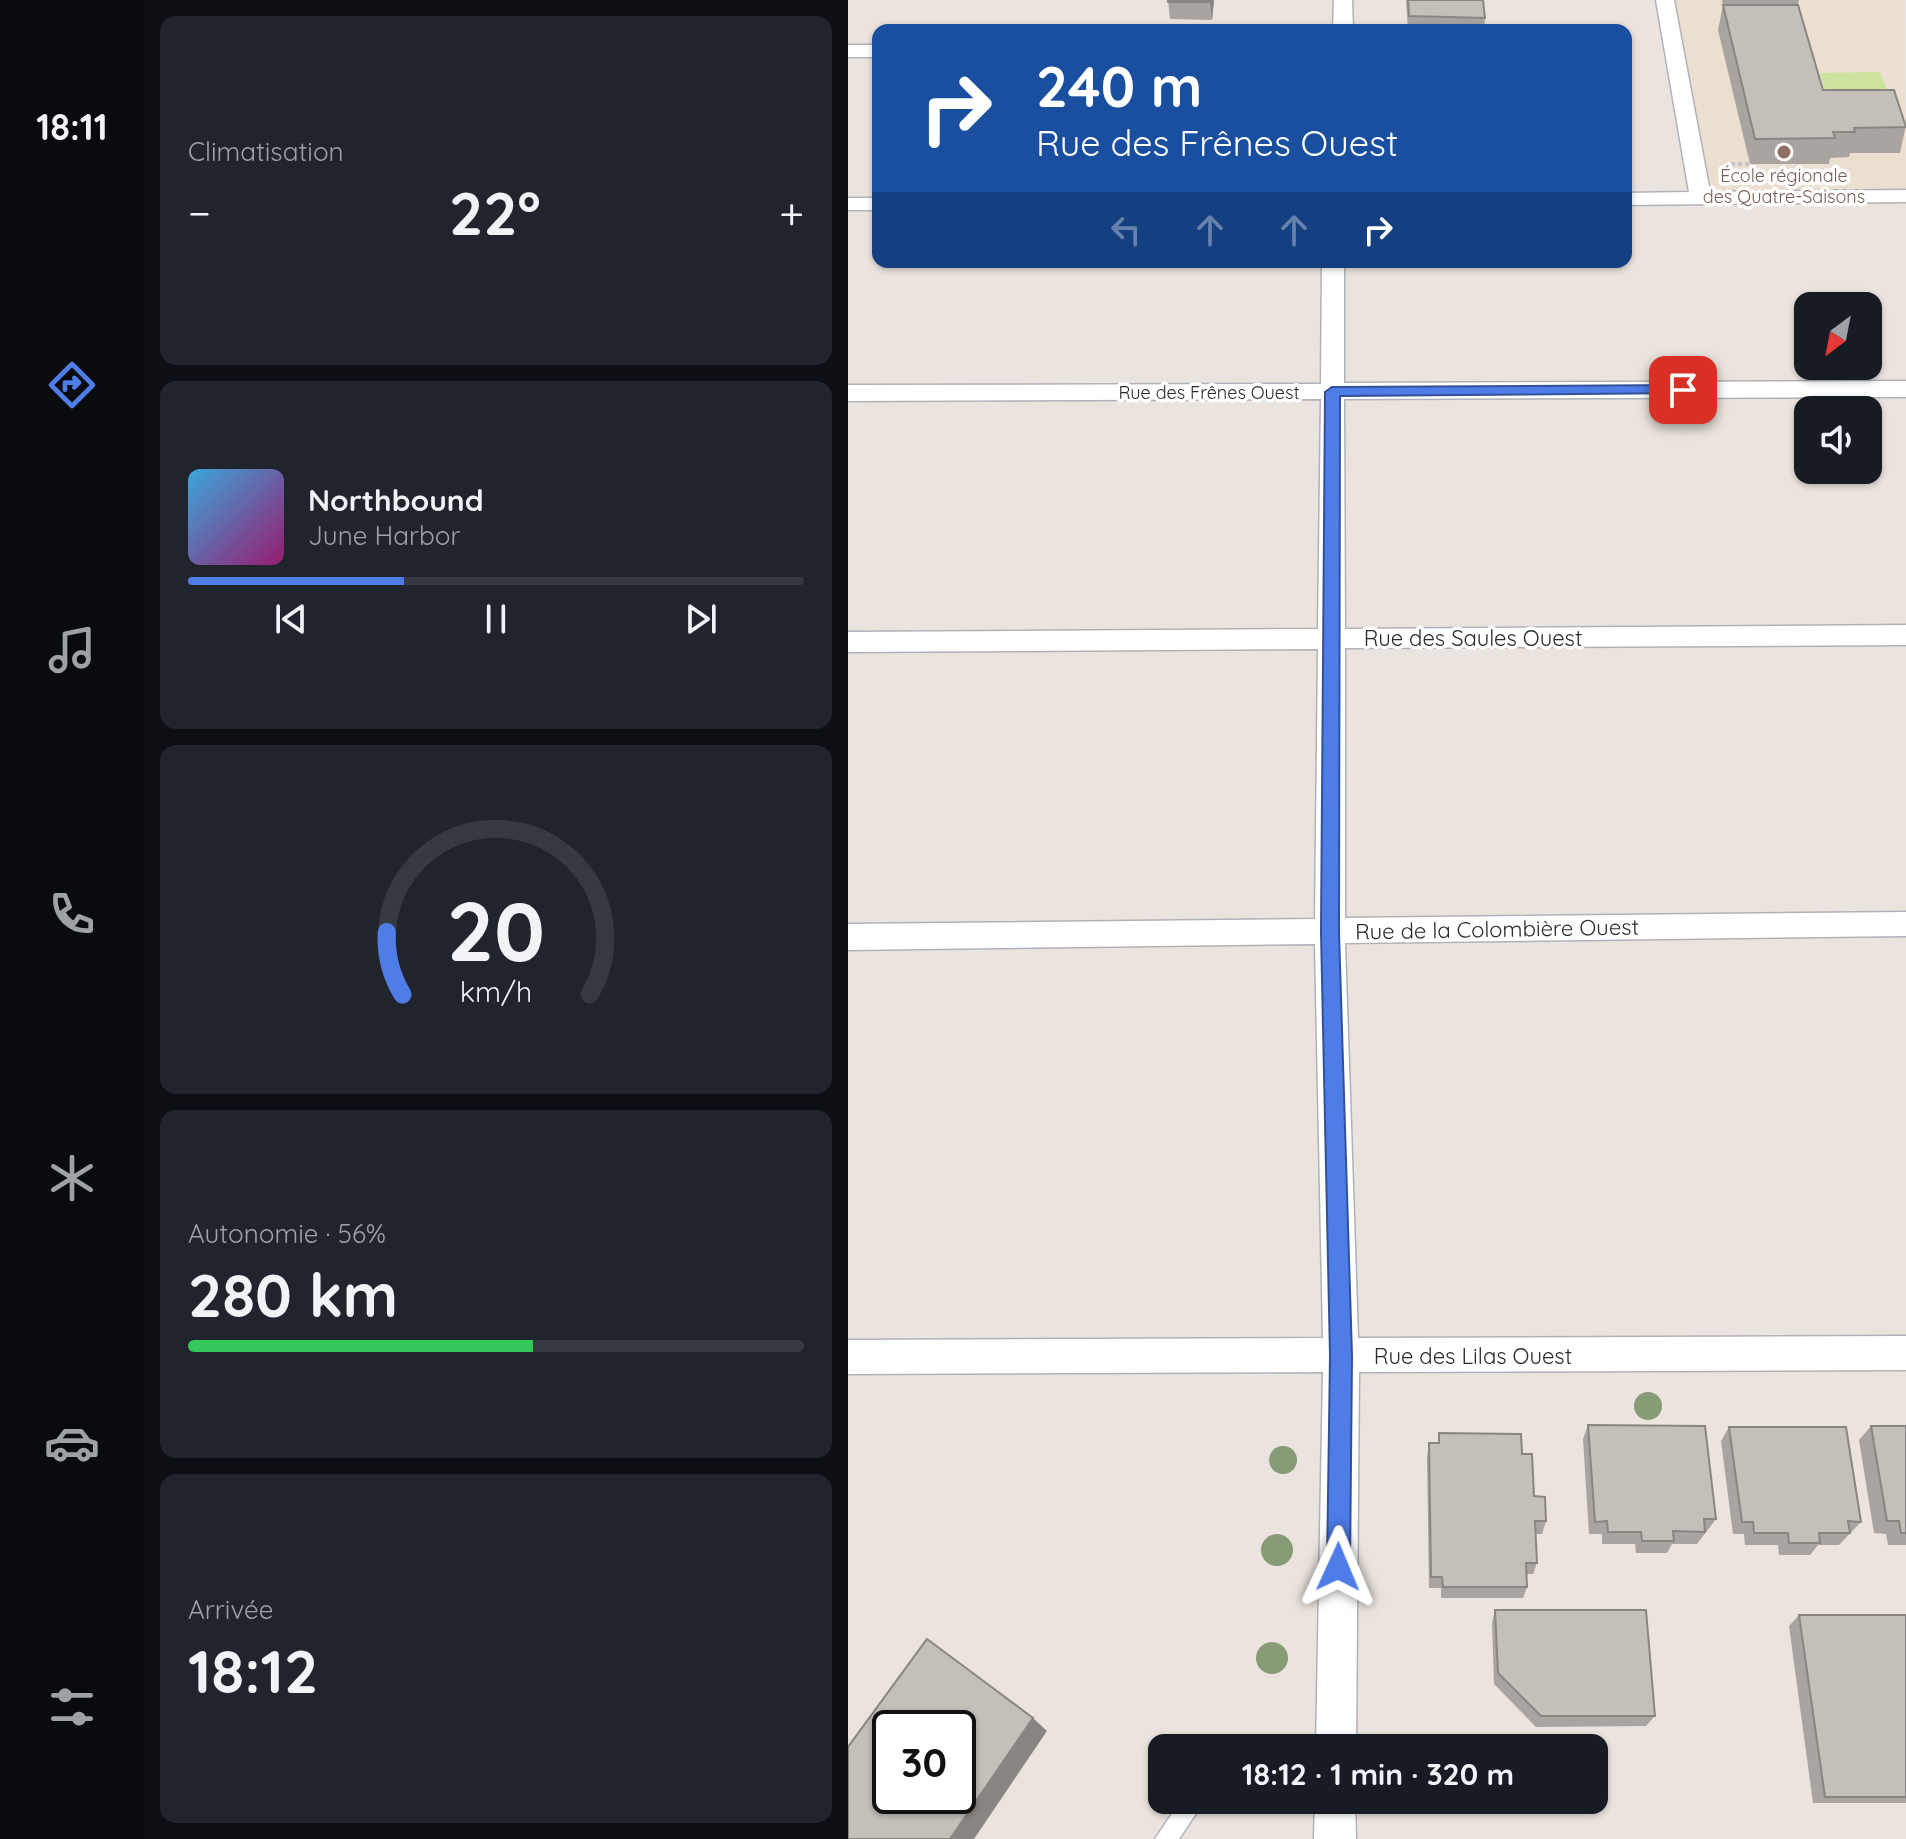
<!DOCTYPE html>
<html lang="fr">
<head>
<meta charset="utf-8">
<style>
	body { margin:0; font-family:Quicksand,sans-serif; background:#20242c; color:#f1f3f6; height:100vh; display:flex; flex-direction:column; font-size:30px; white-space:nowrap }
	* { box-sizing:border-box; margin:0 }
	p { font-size:26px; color:#9ea1a6 }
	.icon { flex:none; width:44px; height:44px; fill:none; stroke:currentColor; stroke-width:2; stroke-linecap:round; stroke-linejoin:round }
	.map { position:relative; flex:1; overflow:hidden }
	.side { display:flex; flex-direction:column; gap:16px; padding:16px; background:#0d0f14; width:704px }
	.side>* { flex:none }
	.guide { position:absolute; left:24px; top:24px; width:760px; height:244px; border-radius:16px; box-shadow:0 2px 6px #0004; background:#1a4fa0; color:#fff; overflow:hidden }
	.needle { width:52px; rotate:212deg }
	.controls { position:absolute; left:946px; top:292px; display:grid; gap:16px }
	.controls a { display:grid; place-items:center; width:88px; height:88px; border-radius:16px; background:#171b24; box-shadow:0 2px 6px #0004; font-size:40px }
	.speed { position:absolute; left:24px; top:1710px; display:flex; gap:16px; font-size:40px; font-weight:700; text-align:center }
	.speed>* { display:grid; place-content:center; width:104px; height:104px; border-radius:50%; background:#171b24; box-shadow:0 2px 6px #0004; line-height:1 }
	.speed .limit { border:4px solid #111; border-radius:12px; background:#fff; color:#111 }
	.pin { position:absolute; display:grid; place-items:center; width:68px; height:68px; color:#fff; margin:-34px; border-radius:16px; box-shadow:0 4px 12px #0006 }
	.me { position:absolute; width:88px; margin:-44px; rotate:1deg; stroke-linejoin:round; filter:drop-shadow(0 0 6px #0008) }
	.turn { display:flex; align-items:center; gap:28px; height:168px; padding:0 32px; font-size:36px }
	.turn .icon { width:104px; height:104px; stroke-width:2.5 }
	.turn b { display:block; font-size:56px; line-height:68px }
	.lanes { display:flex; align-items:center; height:76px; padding:0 32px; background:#0003; justify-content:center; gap:40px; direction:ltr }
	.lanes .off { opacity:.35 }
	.big { font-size:60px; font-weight:800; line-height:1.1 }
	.side .card { flex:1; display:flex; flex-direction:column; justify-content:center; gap:12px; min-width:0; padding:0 28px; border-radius:16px; background:#20242c }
	.side .dial { align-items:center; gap:0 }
	.dial svg { height:208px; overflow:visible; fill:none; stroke:#363941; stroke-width:7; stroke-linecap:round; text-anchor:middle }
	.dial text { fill:#f1f3f6; stroke:none }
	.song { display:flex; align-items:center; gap:24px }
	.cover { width:96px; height:96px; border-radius:12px; background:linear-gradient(135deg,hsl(200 70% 55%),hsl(320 70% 35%)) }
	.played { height:8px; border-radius:4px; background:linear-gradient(90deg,#4e7de8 35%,#363941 35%) }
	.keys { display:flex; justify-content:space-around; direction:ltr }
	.heat { display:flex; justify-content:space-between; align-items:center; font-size:44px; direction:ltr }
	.charge { height:12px; border-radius:6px; background:linear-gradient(90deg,#34c759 56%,#363941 0) }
	.trip { position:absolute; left:300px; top:1734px; width:460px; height:80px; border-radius:16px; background:#171b24; box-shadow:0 2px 6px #0004; font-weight:800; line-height:80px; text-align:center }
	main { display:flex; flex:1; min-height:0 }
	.menu { display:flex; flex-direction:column; width:144px; justify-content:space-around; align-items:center; background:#090b0e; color:#9ea1a6 }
	.menu .icon { width:56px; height:56px }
	.menu .selected { color:#4e7de8 }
	.menu b { font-size:36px; color:#f1f3f6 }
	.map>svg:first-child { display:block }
	.education { fill:#ebdfcf }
	.pitch { fill:#cde39d }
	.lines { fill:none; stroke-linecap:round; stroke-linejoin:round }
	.service-casing { stroke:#afb2ba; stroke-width:3 }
	.minor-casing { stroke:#afb2ba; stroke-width:3 }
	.path { stroke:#c4c4c4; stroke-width:4; stroke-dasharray:4 3; stroke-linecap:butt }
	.service { fill:#fff; fill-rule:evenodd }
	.minor { fill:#fff; fill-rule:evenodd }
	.tree { fill:#879c76 }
	.wall { fill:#a9a49f }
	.shaded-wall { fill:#898682 }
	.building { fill:#c4bfb9; stroke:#898682; stroke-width:2; fill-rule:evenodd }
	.route { fill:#4e7de8; stroke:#335197; stroke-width:2 }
	.education-dot { fill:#8d6e63; stroke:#fff; stroke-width:3 }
	.labels { text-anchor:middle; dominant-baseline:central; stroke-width:7; stroke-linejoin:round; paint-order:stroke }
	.far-education-label { font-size:18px; fill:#785e54; stroke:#fff }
	.far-street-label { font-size:18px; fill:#2b2b2b; stroke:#fff }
	.street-label { font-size:22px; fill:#2b2b2b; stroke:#fff }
</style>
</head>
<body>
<main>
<nav class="menu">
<b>18:11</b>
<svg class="icon selected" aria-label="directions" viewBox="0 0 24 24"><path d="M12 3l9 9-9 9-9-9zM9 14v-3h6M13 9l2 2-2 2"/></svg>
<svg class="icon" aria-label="music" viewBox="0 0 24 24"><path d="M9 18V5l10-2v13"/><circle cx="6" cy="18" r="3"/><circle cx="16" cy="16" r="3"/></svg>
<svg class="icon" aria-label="phone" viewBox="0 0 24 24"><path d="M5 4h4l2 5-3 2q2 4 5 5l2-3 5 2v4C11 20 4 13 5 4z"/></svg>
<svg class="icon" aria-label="climate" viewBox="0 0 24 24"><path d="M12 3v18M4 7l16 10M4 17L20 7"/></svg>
<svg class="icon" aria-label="car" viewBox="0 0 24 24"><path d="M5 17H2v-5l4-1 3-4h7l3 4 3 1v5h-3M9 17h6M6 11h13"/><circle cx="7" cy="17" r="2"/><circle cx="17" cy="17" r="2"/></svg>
<svg class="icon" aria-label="filters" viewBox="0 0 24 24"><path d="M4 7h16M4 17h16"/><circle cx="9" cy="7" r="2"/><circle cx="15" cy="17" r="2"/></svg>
</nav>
<section class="side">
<div class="card"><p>Climatisation</p>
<div class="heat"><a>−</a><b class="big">22°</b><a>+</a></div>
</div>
<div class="card">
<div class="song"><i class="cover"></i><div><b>Northbound</b><p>June Harbor</p></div></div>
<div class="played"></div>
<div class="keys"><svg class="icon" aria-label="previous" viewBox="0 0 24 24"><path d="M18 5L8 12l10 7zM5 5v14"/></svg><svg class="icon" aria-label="pause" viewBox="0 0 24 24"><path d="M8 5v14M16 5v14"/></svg><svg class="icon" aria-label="next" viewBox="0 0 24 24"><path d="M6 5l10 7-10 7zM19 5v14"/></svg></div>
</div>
<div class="card dial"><svg viewBox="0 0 100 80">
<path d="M14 69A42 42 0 1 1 86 69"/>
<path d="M14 69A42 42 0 0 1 8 45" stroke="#4e7de8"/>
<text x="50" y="56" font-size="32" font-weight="700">20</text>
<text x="50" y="72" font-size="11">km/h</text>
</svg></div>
<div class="card"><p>Autonomie · 56%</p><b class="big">280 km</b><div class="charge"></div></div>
<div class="card"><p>Arrivée</p><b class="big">18:12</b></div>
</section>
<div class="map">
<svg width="1058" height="1839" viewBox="0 0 1058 1839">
	<rect width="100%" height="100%" fill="#ebe4de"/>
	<path class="education" d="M817,0h240l1,196 -205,3z"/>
	<path class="pitch" d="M1032,72l9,24h-61l-8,-23z"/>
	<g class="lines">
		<defs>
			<path id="service" d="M333,1800h24l-26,39h-24z"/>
			<g id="minor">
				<path d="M486,0h18l1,30h-20z"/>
				<path d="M808,0h18l36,192 196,-2v12l-280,3v-12l63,-1z"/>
				<rect x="0" y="45" width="30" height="12"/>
				<rect x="0" y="198" width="30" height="12"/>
				<path d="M474,262h22v121l562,-2v16l-562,2 1,230 561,-4v20l-561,3v270l561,-6v24l-561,7 13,395 548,-2v34l-547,2 -3,376h-40l7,-376 -475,2v-34l475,-2 -8,-394 -467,6v-26l467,-5 3,-270 -470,3v-20l470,-3 3,-230 -473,2v-16l473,-1z"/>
				<path d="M467,1800h40l1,39h-42z"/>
			</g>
		</defs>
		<use href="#service" class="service-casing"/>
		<use href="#minor" class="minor-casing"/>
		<path class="path" d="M876,164h30"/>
		<use href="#service" class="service"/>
		<use href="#minor" class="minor"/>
	</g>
	<g class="tree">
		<circle cx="800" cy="1406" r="14"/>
		<circle cx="435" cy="1460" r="14"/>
		<circle cx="429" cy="1550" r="16"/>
		<circle cx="424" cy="1658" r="16"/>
	</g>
	<g class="wall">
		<path d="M320,0h46l-2,20 -42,-1z"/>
		<path d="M558,0h77l2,18 -1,12h-76z"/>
		<path d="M874,0h77l-1,5 25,85 83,35 -6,28h-50l-1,4 -19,1 -1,6h-79l-32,-134 5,-25z"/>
		<path d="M778,106l4,26 -4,30z"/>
		<path d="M740,1425l128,94 -19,25h-25l-5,9h-31l-1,-9h-33v-10h-13l-6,-95z"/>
		<path d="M1023,1426h35v119h-18l-2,-11 -12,-1 -15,-93z"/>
		<path d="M881,1427l132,95 -22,23h-21l-8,10h-31l-1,-10h-33l-1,-11h-11l-12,-93z"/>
		<path d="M591,1433l83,21 12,42 12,25 -4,13h-7l2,29 -4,11h-6v13l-4,11h-82v-10h-12l-2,-131 2,-14h9z"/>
		<path d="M647,1610l160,106 -9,10 -110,1 -42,-43 -2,-61z"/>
		<path d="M951,1615h107v188h-93l-24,-177z"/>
	</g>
	<g class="shaded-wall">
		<path d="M363,0h3l-2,20 -2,-18z"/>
		<path d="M185,1718l14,13 -73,108h-24z"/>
	</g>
	<g class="building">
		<path d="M320,0h43l-1,2h-42z"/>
		<path d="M560,0h75l2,18 -76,-2z"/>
		<path d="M875,5h75l25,85h71l12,37 -52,1 1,4h-22l2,6 -80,1z"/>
		<rect x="698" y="29" width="68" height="1"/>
		<path d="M778,106l4,26h-4z"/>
		<path d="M740,1425l117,1 11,93h-12l1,13 -32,-1 1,10h-32l-1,-9h-33l-1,-11 -12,1z"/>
		<path d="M1023,1426h35v107h-5l-2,-12h-12z"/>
		<path d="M881,1427h117l15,95 -13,-1 2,12h-31l1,10h-31l-1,-10h-34l-1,-11h-11z"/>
		<path d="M591,1433l82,1 1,20h10l2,42 11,1 1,24h-11l2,42h-11l1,24h-84l-1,-10h-11l-2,-134h10z"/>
		<path d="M647,1610h151l9,106h-114l-43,-43z"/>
		<path d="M951,1615h107v182h-81z"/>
		<path d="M79,1639l106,79 -83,121h-102v-92zM42,1728h68v68h-68z"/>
	</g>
	<path class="route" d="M835,385l5,2v6l-348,3 -1,536 13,424 -2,211 -4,8 -8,4 -8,-4 -3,-8 3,-211 -9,-424 4,-540 7,-5z"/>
	<circle class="education-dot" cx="936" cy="152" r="8"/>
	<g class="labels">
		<g class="far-education-label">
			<text x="936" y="175">École régionale<tspan x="936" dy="21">des Quatre-Saisons</tspan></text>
		</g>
		<g class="far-street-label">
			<text x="361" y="392">Rue des Frênes Ouest</text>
		</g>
		<g class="street-label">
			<text x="625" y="638">Rue des Saules Ouest</text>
			<text transform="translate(649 929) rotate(-1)">Rue de la Colombière Ouest</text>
			<text x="625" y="1356">Rue des Lilas Ouest</text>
		</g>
	</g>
</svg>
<div class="controls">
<a><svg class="needle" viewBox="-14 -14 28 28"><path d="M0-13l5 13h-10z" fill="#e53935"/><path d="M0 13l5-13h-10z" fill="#9ea1a6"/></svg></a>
<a><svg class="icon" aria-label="sound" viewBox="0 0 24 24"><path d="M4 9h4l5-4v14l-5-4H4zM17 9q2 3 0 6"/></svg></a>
</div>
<div class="speed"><div class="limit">30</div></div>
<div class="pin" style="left:835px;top:390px;background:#d93025"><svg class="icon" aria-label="arrive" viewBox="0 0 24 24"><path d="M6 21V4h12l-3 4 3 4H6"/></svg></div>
<svg class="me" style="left:490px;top:1567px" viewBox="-20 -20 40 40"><path d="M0-17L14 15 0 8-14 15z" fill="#4e7de8" stroke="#fff" stroke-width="4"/></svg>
<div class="trip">18:12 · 1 min · 320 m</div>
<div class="guide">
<div class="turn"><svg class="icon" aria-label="right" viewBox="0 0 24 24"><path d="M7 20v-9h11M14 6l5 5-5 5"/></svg><div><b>240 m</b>Rue des Frênes Ouest</div></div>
<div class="lanes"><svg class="icon off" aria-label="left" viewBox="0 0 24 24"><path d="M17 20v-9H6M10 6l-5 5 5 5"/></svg><svg class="icon off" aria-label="ahead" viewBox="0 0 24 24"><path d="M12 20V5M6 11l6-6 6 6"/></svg><svg class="icon off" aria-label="ahead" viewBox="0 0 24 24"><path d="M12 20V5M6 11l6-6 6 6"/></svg><svg class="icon" aria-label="right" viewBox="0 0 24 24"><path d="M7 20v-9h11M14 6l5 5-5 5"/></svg></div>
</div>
</div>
</main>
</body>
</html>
